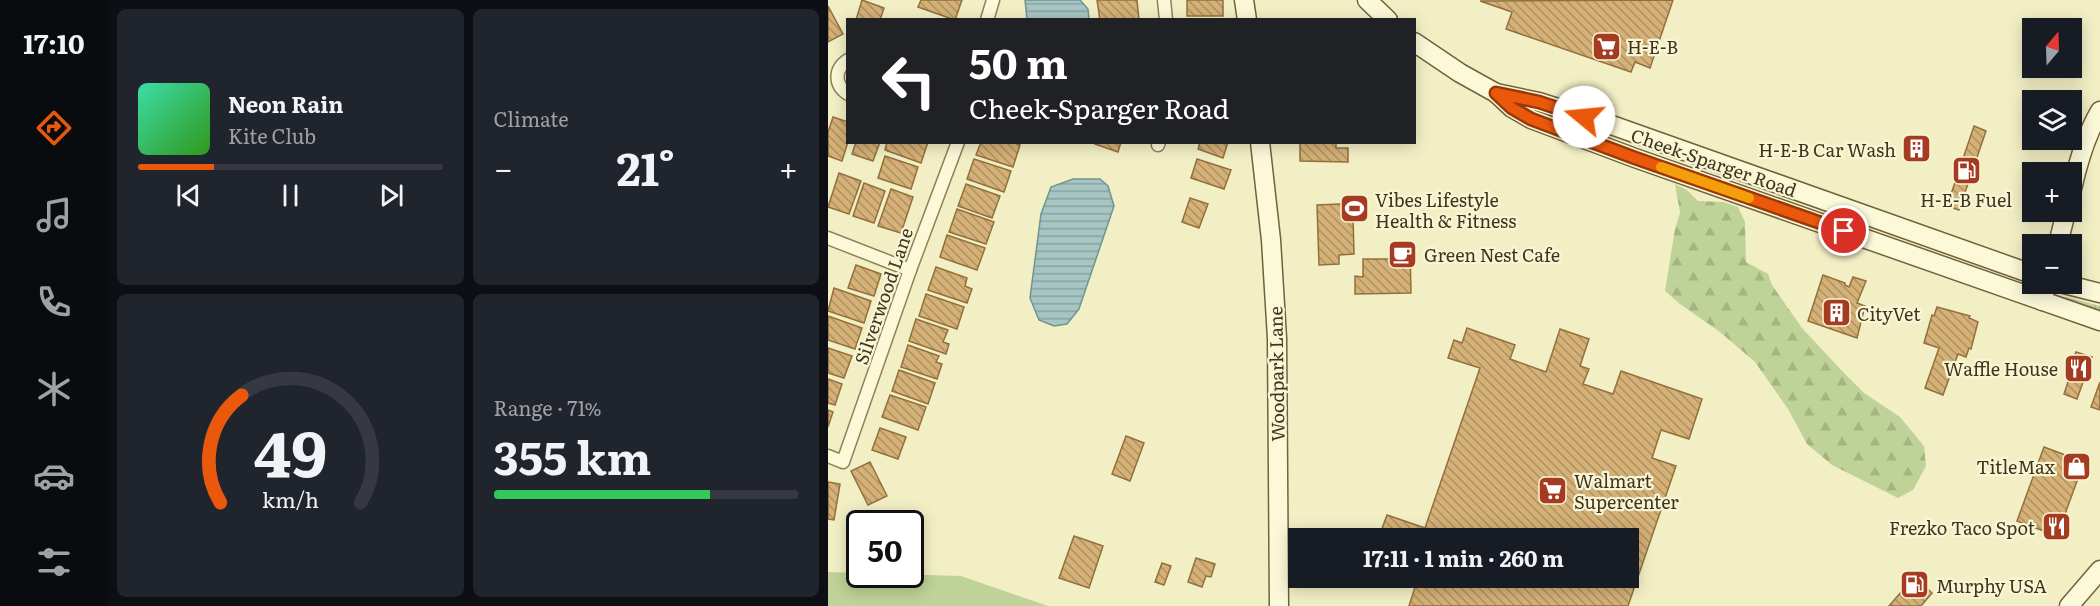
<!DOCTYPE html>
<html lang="en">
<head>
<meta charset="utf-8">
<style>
	body { margin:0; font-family:Literata,serif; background:#20242c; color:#f1f3f6; height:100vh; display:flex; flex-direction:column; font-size:22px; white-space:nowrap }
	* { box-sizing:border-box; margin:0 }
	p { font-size:20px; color:#9ea1a6 }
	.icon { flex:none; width:33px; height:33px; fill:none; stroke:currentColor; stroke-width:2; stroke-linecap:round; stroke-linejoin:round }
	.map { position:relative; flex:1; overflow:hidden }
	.panel { display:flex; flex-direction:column; gap:9px; padding:9px; background:#0d0f14; width:720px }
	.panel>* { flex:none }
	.top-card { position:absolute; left:18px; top:18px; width:570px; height:126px; border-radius:0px; box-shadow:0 3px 15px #0003; background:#202124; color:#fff; overflow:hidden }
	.needle { width:39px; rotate:19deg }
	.controls { position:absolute; left:1194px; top:18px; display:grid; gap:12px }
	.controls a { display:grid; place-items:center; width:60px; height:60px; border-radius:0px; background:#171b24; box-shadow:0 3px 15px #0003; font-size:30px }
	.speed { position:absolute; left:18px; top:510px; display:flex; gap:12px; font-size:30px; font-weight:700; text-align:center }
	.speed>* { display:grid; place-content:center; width:78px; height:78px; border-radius:50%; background:#171b24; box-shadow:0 3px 15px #0003; line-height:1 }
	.speed .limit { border:3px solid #111; border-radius:9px; background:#fff; color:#111 }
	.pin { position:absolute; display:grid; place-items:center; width:51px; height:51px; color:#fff; margin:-26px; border:3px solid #fff; border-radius:50%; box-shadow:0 2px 6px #0007 }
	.me { position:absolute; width:66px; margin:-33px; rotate:287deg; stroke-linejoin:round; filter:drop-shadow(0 0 4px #0008) }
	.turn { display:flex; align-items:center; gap:21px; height:126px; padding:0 24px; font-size:27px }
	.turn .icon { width:78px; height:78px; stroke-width:2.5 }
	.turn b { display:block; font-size:42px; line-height:51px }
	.big { font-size:45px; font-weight:700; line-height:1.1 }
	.panel .widget { flex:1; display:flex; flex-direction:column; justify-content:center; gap:9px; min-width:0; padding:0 21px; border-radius:9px; background:#20242c }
	.panel .dial { align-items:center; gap:0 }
	.dial svg { height:156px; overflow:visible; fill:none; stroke:#363941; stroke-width:7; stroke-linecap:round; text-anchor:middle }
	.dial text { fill:#f1f3f6; stroke:none }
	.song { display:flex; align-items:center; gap:18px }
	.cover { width:72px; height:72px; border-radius:9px; background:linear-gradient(135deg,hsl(160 70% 55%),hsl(110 70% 35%)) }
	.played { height:6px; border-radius:3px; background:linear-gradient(90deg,#ea580c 25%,#363941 25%) }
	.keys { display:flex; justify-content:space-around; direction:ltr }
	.heat { display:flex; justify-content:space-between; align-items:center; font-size:33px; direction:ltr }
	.charge { height:9px; border-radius:4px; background:linear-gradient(90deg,#34c759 71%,#363941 0) }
	.panel .tiles { flex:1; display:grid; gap:9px; grid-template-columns:repeat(2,1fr) }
	.trip { position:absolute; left:460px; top:528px; width:351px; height:60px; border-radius:0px; background:#171b24; box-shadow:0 3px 15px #0003; font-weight:700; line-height:60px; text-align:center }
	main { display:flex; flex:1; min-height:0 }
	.menu { display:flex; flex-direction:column; width:108px; justify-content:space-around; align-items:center; background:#090b0e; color:#9ea1a6 }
	.menu .icon { width:42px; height:42px }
	.menu .current { color:#ea580c }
	.menu b { font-size:27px; color:#f1f3f6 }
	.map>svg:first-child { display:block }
	.grass { fill:url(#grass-tufts) }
	.forest { fill:url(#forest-firs) }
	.park { fill:#bfd297 }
	.water { fill:url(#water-rules); stroke:#6c9594; stroke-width:1.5 }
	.building { fill:url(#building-back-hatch); stroke:#92703c; stroke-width:1.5 }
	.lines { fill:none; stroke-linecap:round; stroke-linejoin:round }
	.street-casing { stroke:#908258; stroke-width:15 }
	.secondary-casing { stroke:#72623b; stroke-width:21 }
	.street { stroke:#fcf9d9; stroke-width:12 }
	.secondary { stroke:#fcf9d9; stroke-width:18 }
	.route-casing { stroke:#983908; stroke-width:15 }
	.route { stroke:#ea580c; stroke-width:10 }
	.slow { stroke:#f59e0b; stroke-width:10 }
	.labels { text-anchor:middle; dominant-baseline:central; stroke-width:4.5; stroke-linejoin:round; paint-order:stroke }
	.poi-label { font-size:18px; fill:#3f351e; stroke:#f9f6d5; text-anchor:start }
	.street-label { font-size:18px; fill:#3f351e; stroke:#f9f6d5 }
</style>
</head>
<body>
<main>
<nav class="menu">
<b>17:10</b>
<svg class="icon current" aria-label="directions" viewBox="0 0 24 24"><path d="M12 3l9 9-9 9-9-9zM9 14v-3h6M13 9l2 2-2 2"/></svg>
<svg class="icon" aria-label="music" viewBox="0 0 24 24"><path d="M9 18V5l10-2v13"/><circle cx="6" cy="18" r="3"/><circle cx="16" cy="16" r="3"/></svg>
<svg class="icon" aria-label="phone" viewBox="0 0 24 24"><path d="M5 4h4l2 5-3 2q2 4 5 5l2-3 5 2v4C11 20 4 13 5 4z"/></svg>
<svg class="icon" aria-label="climate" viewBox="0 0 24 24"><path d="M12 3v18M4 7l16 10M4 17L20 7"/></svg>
<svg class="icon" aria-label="car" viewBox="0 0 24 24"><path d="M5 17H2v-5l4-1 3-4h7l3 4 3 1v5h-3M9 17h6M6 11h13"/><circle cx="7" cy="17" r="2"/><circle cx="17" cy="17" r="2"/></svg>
<svg class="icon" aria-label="filters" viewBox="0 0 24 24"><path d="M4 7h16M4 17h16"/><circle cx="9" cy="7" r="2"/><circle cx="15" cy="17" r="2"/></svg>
</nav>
<section class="panel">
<div class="tiles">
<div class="widget">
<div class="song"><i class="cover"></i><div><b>Neon Rain</b><p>Kite Club</p></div></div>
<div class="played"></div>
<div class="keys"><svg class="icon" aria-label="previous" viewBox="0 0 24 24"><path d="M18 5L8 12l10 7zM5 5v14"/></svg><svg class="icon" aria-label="pause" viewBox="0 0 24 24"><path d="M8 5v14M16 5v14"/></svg><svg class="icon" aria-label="next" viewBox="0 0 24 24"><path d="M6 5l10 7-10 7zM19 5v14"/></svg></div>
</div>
<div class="widget"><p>Climate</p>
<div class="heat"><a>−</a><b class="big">21°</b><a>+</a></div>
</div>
<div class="widget dial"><svg viewBox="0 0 100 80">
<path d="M14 69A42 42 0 1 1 86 69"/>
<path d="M14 69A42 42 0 0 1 25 14" stroke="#ea580c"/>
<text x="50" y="56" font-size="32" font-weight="700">49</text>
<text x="50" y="72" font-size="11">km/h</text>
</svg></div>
<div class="widget"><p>Range · 71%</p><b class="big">355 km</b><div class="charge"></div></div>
</div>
</section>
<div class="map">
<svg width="1272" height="606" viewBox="0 0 1272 606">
	<defs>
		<pattern id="grass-tufts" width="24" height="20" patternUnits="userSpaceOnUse" patternTransform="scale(1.5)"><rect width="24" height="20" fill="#bfd297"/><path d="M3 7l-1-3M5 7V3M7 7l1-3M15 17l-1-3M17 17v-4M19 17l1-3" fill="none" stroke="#a5b582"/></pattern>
		<pattern id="forest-firs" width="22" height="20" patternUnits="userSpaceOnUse" patternTransform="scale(1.5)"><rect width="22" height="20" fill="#bfd297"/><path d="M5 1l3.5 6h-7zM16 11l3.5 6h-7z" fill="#a5b582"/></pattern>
		<pattern id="water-rules" width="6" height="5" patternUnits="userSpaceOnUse" patternTransform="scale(1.5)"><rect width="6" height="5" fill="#a7c6c3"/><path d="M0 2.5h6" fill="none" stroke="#89a29e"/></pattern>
		<pattern id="building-back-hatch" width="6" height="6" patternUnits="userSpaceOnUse" patternTransform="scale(1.5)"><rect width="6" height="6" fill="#d5b177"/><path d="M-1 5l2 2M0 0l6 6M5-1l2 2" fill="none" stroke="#ae9161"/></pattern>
	</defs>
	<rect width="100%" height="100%" fill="#f3efc5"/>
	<path class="grass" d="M1238,297l34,9v8l-36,-15z"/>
	<path class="forest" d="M847,184l12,6 11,11 25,1 15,5 7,15 1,40 22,12 4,11 30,43 42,45 20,20 36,24 24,29 2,20 -13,24 -15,8 -66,-33 -25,-21 -19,-35 -33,-47 -35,-30 -40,-28 -15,-13 10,-62 5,-16z"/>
	<path class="park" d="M0,572l133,4 87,30h-220z"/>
	<g class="water">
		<path d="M197,0h55l8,9 1,10h-62z"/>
		<path d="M245,179h27l8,7 6,20 -35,103 -12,15 -13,2 -15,-6 -9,-22 11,-84 10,-27z"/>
	</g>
	<g class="building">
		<path d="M34,0l22,8 -4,12h-24z"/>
		<path d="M93,0h41l-7,20 -37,-13z"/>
		<path d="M269,0h40l2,20h-39z"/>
		<rect x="359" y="0" width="36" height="16"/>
		<path d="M845,0l-23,68 -15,-6 -4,10 -125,-43 6,-17 -32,-11z"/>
		<path d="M0,6l15,28 -15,8z"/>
		<path d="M5,117l15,5v20l-6,19 -14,-5v-24z"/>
		<path d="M1146,126l12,5 -27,79 -12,-4z"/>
		<path d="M1087,137l11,4 -7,20 -11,-4z"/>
		<path d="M28,142h24l-7,19 -21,-7z"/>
		<path d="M59,142h41l-7,21 -36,-13z"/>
		<path d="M153,142h32l7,3 -7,22 -37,-12z"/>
		<path d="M268,142h25l-3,10 -23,-8z"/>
		<path d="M372,142h28l-5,16 -25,-9z"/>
		<path d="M472,142h36v6h12v14l-48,-1z"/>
		<path d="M57,156l33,11 -7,22 -33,-11z"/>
		<path d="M146,159l37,12 -7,21 -37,-13z"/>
		<path d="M369,159l34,11 -7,19 -33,-11z"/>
		<path d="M11,173l22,8 -12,33 -21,-7z"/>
		<path d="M36,183l21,8 -11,32 -21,-7z"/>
		<path d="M138,184l34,12 -8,22 -34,-12z"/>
		<path d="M63,189l22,8 -12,36 -23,-7z"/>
		<path d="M362,198l18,6 -9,24 -17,-6z"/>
		<path d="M535,203v12h-10l1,39 -15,1v9l-20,1 -2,-60z"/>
		<path d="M129,209l37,13 -8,22 -37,-12z"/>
		<path d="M119,235l38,13 -8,22 -37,-13z"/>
		<path d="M569,247h13l1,46 -56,1v-18l8,1v-18h34z"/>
		<path d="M28,265l25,9 -7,22 -26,-8z"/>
		<path d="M108,267l31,11 -2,8 7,3 -5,14 -39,-13z"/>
		<path d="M995,275l22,8v2l4,2 4,-10 13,4 -9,22 8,3 -8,32 -49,-17z"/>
		<path d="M6,288l37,13 -7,22 -36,-12z"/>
		<path d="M98,294l38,13 -7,22 -38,-13z"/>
		<path d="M1109,307l33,9 -1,2 9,4 -7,27 -2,-1 -3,9 -8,-3 -15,41 -18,-7 14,-40 -15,-5 8,-28 2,1z"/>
		<path d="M0,316l34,12 -7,21 -27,-9z"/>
		<path d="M88,319l32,11 -5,12 6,2 -3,10 -37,-13z"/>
		<path d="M639,328l48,17 -5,14 36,13 14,-43 29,10 -9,27 9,3 -6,15 30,10 8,-23 81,28 -13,40 -28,-9 -9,28 24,8 -48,140h-219l9,-28h211v-40h-237l-12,-4 7,-19 38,13 55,-160 -32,-10 6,-18 8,3z"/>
		<path d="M80,345l31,11 -3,6 6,2 -5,15 -36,-12z"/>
		<path d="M0,348l24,8 -8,22 -16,-5z"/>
		<path d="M1248,352l16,5 -15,42 -13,-5 5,-15 -3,-1z"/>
		<path d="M71,370l36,13 -7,21 -36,-13z"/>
		<path d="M0,379l14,5 -7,21 -7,-2z"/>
		<path d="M1272,382v28l-9,-3z"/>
		<path d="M62,395l36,12 -8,23 -36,-13z"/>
		<path d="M0,410l5,2 -5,15z"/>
		<path d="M52,428l26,9 -8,22 -26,-9z"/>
		<path d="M298,436l18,7 -14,38 -18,-7z"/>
		<path d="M1216,447l40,15 -27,74 -40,-15z"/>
		<path d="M42,462l17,34 -19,9 -17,-34z"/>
		<path d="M0,482l12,2 -6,36 -6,-1z"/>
		<path d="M246,536l29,10 -14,42 -30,-10z"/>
		<path d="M368,558l19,6 -4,13 -5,-1 -4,11 -14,-5z"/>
		<path d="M334,563l9,3 -7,19 -9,-3z"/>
		<path d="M1086,577l18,16 -11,13h-32z"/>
	</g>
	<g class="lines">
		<defs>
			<g id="street">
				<path d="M336,0l2,20"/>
				<path d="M159,20l6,-20"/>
				<path d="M20,60c-14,9 -14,25 0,34"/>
				<path d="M330,145l1,-3"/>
				<path d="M0,238l82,32"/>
				<path d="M0,456l15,6 67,-192 48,-128"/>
			</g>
			<g id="secondary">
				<path d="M416,0l3,20"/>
				<path d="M539,0l21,20"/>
				<path d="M586,42l46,31 36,20 16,15 19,11 104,39 465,163"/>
				<path d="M668,93l43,9 64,20 429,152"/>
				<path d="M432,142l11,98 6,98 2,268"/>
				<path d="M1244,189c6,-27 14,-54 28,-78"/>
				<path d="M1230,244l8,-32"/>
				<path d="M1236,284l36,9"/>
				<path d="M1214,301l5,-17"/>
				<path d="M1241,606l31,-36"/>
			</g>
		</defs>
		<use href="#street" class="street-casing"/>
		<use href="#secondary" class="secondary-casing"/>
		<use href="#street" class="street"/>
		<use href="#secondary" class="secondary"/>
	</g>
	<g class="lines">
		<defs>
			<path id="route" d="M756,117l-45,-15 -43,-9 16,15 19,11 104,39 209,73"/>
		</defs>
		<use href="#route" class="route-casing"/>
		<use href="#route" class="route"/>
		<path class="slow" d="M833,167l88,31"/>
	</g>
	<defs>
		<symbol id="supermarket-square" viewBox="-11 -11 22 22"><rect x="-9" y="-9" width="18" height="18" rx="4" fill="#a53c22" stroke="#f9f6d5"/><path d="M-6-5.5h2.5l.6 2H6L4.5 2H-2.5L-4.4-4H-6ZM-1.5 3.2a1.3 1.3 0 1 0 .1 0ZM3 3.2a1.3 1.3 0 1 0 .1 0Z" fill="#fff"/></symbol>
		<symbol id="building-square" viewBox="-11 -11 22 22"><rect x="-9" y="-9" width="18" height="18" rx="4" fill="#a53c22" stroke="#f9f6d5"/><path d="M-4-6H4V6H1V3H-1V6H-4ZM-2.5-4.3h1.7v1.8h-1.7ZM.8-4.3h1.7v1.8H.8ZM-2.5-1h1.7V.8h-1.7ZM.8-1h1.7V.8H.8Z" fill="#fff"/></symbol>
		<symbol id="fuel-square" viewBox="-11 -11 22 22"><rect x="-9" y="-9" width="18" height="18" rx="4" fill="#a53c22" stroke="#f9f6d5"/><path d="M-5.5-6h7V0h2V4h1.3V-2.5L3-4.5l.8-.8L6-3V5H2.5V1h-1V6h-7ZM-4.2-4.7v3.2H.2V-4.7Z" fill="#fff"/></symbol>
		<symbol id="stadium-square" viewBox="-11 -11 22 22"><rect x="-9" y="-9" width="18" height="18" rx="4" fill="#a53c22" stroke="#f9f6d5"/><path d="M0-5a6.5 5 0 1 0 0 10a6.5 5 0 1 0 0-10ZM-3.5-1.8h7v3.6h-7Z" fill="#fff"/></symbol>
		<symbol id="cafe-square" viewBox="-11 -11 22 22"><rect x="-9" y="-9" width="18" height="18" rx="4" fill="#a53c22" stroke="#f9f6d5"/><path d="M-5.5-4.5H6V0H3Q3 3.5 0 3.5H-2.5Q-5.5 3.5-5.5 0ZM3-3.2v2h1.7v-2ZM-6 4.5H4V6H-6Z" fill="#fff"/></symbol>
		<symbol id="restaurant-square" viewBox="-11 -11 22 22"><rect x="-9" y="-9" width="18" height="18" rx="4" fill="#a53c22" stroke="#f9f6d5"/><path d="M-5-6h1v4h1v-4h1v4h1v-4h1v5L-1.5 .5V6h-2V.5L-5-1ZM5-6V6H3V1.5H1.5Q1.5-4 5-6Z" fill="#fff"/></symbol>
		<symbol id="shop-square" viewBox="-11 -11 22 22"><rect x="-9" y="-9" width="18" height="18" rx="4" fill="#a53c22" stroke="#f9f6d5"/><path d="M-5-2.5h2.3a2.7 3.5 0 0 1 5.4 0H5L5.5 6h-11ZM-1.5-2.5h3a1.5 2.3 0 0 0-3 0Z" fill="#fff"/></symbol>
	</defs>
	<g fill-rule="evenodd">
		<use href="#supermarket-square" x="762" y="30" width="33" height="33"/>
		<use href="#building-square" x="1072" y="132" width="33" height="33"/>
		<use href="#fuel-square" x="1122" y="154" width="33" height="33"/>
		<use href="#stadium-square" x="510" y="192" width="33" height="33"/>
		<use href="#cafe-square" x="558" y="238" width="33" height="33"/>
		<use href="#building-square" x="992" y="296" width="33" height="33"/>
		<use href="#restaurant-square" x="1234" y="352" width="33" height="33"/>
		<use href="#shop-square" x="1232" y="450" width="33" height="33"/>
		<use href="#supermarket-square" x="708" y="474" width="33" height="33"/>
		<use href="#restaurant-square" x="1212" y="510" width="33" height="33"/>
		<use href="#fuel-square" x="1070" y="568" width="33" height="33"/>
	</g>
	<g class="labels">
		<g class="poi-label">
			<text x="799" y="46">H-E-B</text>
			<text x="1068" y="149" text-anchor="end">H-E-B Car Wash</text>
			<text x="547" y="199">Vibes Lifestyle<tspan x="547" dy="21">Health &amp; Fitness</tspan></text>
			<text x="1138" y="199" text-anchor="middle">H-E-B Fuel</text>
			<text x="596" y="254">Green Nest Cafe</text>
			<text x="1029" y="313">CityVet</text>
			<text x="1230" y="368" text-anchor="end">Waffle House</text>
			<text x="1227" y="466" text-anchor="end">TitleMax</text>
			<text x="746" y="480">Walmart<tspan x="746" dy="21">Supercenter</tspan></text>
			<text x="1207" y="527" text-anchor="end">Frezko Taco Spot</text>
			<text x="1108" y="585">Murphy USA</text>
		</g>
		<g class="street-label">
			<text transform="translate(886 162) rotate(19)">Cheek-Sparger Road</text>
			<text transform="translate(55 296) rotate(-71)">Silverwood Lane</text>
			<text transform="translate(448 374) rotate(-91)">Woodpark Lane</text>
		</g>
	</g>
</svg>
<div class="controls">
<a><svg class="needle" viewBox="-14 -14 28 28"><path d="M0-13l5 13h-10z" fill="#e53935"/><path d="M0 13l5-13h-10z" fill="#9ea1a6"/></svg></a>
<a><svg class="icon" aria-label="layers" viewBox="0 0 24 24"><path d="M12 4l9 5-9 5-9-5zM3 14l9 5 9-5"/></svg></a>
<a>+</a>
<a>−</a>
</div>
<div class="speed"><div class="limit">50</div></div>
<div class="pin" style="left:1016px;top:231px;background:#d93025"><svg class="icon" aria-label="arrive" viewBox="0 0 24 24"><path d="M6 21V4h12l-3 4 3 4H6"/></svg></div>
<svg class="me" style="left:756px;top:117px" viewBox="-20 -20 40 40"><circle r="19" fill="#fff"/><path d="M0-13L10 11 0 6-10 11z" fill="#ea580c"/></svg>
<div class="trip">17:11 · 1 min · 260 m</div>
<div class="top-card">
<div class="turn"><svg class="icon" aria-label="left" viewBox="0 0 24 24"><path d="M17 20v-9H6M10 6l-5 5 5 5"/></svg><div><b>50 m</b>Cheek-Sparger Road</div></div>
</div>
</div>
</main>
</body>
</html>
